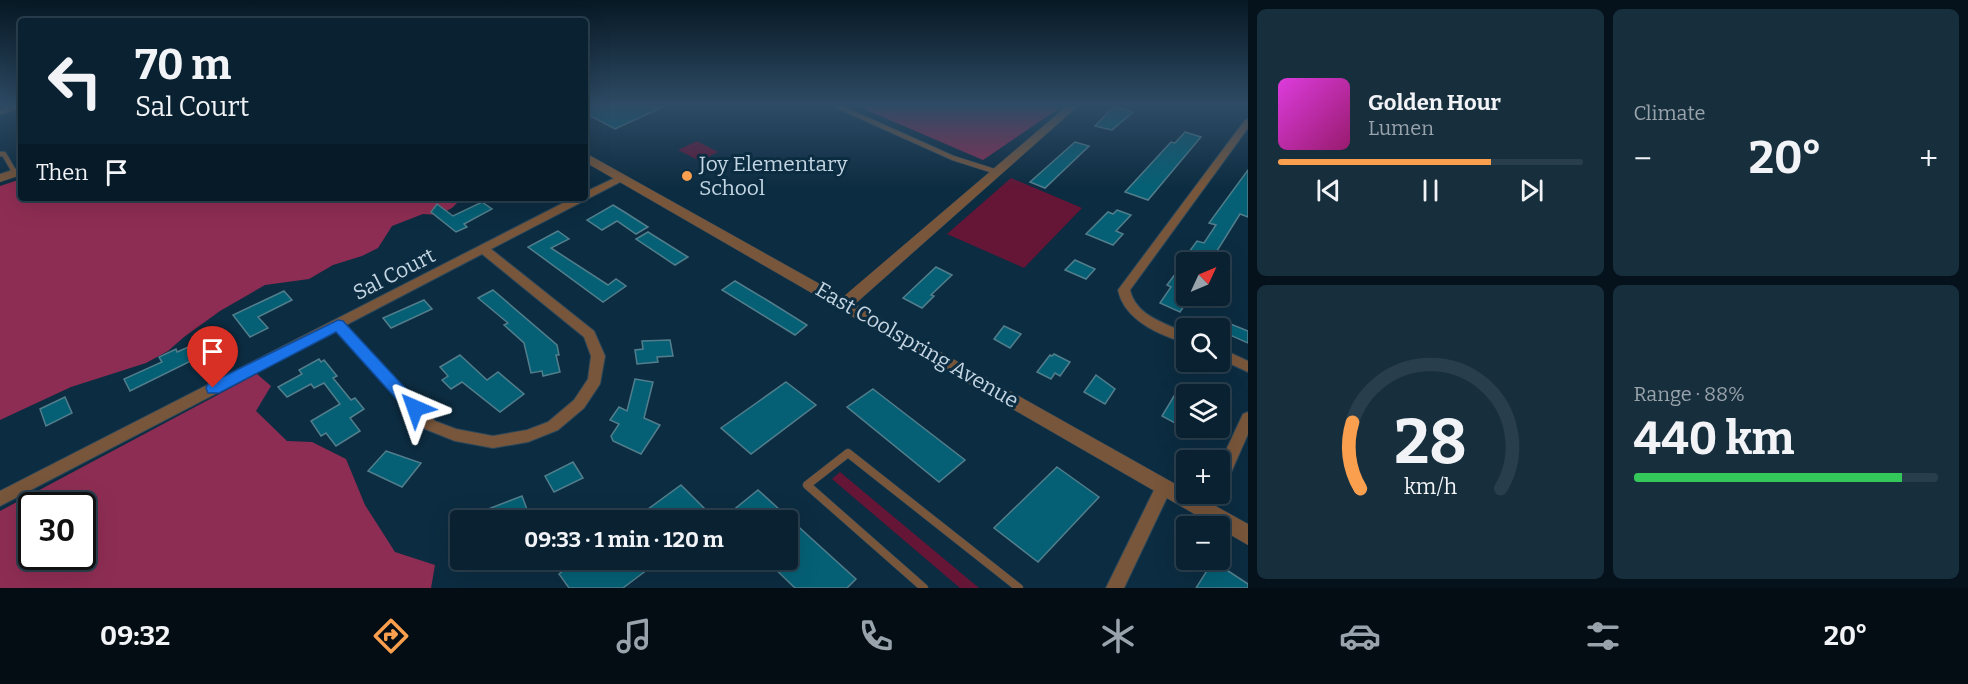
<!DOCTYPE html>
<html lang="en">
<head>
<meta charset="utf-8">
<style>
	body { margin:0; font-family:Bitter,serif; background:#172e3d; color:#f1f3f6; height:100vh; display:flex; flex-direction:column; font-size:22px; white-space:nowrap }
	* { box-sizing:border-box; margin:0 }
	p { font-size:20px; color:#99a3ab }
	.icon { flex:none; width:33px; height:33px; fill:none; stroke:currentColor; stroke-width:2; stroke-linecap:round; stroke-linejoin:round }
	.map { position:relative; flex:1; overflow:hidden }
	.sheet { display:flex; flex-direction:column; gap:9px; padding:9px; background:#05121b; width:720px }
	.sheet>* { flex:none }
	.banner { position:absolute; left:18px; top:18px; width:570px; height:183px; border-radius:6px; box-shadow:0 6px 24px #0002,0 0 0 2px #293e4d; background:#092131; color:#f1f3f6; overflow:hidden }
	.needle { width:39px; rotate:46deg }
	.tools { position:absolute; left:1176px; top:252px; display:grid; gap:12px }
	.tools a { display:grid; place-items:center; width:54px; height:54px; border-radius:6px; background:#092131; box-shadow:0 6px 24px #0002,0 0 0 2px #293e4d; font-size:30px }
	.speed { position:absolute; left:18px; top:492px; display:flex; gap:12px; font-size:30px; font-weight:700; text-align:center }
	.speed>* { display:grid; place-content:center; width:78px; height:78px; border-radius:50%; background:#092131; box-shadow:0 6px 24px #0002,0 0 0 2px #293e4d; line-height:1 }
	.speed .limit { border:3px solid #111; border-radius:9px; background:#fff; color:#111 }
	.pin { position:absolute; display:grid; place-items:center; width:51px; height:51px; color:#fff; margin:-62px -26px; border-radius:50% 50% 50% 0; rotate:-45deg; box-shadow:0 0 6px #0007 }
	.pin .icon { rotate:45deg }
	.me { position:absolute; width:66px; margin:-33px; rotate:317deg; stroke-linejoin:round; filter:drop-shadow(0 0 4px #0008) }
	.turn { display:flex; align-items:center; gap:21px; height:126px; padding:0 18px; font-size:27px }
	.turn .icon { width:78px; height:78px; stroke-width:2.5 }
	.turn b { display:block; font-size:42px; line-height:51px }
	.then { display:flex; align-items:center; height:57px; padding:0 18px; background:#0003; gap:12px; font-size:22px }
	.big { font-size:45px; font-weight:700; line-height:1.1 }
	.sheet .widget { flex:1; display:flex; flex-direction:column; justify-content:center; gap:9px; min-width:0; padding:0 21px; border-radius:9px; background:#172e3d }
	.sheet .dial { align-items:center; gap:0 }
	.dial svg { height:156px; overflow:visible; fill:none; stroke:#293e4d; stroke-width:7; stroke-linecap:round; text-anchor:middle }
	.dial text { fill:#f1f3f6; stroke:none }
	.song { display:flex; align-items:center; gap:18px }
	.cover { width:72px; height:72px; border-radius:9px; background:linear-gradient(135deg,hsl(300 70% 55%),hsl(320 70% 35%)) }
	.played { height:6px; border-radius:3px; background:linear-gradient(90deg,#fa9f4e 70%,#293e4d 70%) }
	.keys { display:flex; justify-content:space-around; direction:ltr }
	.heat { display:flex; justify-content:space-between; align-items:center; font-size:33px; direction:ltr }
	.charge { height:9px; border-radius:4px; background:linear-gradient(90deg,#34c759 88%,#293e4d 0) }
	.sheet .tiles { flex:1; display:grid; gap:9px; grid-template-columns:repeat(2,1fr) }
	.trip { position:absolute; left:450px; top:510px; width:348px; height:60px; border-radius:6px; background:#092131; box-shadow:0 6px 24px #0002,0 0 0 2px #293e4d; font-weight:700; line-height:60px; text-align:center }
	.dock { display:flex; height:96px; justify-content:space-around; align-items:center; background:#040d14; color:#99a3ab }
	.dock .icon { width:42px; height:42px }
	.dock .on { color:#fa9f4e }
	.dock b { font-size:27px; color:#f1f3f6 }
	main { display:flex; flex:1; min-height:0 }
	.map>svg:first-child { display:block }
	.green { fill:#651536 }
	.forest { fill:#8e2d53; fill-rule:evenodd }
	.building { fill:#056075; stroke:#527e8c; stroke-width:1.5 }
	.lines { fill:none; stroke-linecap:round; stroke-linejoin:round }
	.service-far1-casing { stroke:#29475b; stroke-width:6 }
	.service-casing { stroke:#29475b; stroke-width:9 }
	.minor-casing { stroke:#29475b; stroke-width:2 }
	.tertiary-casing { stroke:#29475b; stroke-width:1 }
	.service-far1 { stroke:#78563b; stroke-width:4.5 }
	.service { stroke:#78563b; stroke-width:8 }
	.minor { fill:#78563b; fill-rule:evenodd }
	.tertiary { fill:#78563b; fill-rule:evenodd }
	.route { fill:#1a73e8; stroke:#114b97; stroke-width:1.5 }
	.poi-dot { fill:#fa9f4e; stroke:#0c2c41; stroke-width:2 }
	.labels { text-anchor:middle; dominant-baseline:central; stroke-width:6; stroke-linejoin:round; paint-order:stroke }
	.poi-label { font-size:21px; fill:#c3d5e2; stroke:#0c2c41; text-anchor:start }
	.street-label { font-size:21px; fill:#c3d5e2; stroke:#0c2c41 }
</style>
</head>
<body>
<main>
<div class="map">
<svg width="1248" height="588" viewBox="0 0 1248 588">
	<rect width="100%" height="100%" fill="#0c2c41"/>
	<g class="green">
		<path d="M697,141l21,11 -18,9 -22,-11z"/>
		<path d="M1011,178l71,30 -58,60 -77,-34z"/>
		<path d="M840,472l139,116h-19l-128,-109z"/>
	</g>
	<g class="forest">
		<path d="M857,106h191l10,3 -75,51z"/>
		<path d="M21,179v19h441l-10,10 -13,7 -16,-1 -31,12 -14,22 -16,8 -29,9 -24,14 -44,6 -45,26 -36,26 -16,14 -22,12 -75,24 -71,33v-234z"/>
		<path d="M257,374l14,12 -15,25 31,30 25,1 34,17 19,46 30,47 40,13 -4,23h-431v-77zM32,506h50v50h-50z"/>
	</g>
	<g class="building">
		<path d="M585,106h80l-50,23 -30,-16z"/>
		<path d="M1114,106l19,6 -21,18 -17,-4z"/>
		<path d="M1185,132l16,5 -53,63 -23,-8 46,-50 4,1z"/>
		<path d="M1075,142l14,4 -44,42 -15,-6z"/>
		<path d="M1248,170v47l-8,-3 -30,48h-19l6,-7 -8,-3 8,-11 7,2 12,-18 -7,-2z"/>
		<path d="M482,202l10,7 -28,15 3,3 -11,5 -25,-20 6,-8 16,12z"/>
		<path d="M613,205l13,8 22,14 -12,7 -19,-13 -15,9 -15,-10z"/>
		<path d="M1117,210l14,5 -15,16 7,3 -10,11 -27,-11 22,-22 5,2z"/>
		<path d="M558,231l11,8 -18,9 57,37 8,-6 10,7 -23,16 -75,-55z"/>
		<path d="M648,232l40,25 -13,8 -39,-26z"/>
		<path d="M1075,260l20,9 -9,10 -21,-9z"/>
		<path d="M936,267l16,8 -21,20 3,1 -12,12 -19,-10z"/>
		<path d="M1176,273l10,4v26l-6,9 -20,-9 11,-16 -4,-2z"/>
		<path d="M735,281l35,21 37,23 -12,10 -73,-45z"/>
		<path d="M493,290l64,55 2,10h-3l4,17 -17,4 -1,-5 -11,2 -7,-30 -20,-18 4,-2 -30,-25z"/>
		<path d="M284,291l8,9 -34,17 10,11 -18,9 -17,-22z"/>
		<path d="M424,300l8,9 -41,19 -8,-10z"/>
		<path d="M1228,323l20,8v12l-25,-11z"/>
		<path d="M1004,326l17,8 -11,14 -16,-9z"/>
		<path d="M670,340l3,16 -16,1 1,5 -21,2 -2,-14 8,-1 -1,-8z"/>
		<path d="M198,343l7,11 -75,37 -6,-12 38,-17 -3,-5 17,-8 1,3z"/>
		<path d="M1054,354l16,8 -10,14 -5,-3 -4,6 -14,-7 13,-17 2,1z"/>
		<path d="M460,355l27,25 11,-8 26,22 -24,18 -38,-30 -11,7 -9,-9 6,-4 -8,-9z"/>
		<path d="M319,359l2,3 3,-2 13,16 -4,2 18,22 4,-2 9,11 -14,9 10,13 -24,15 -10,-13 -5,3 -10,-15 29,-17 -16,-21 -10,5 -3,-4 -24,13 -9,-10 24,-13 -3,-4z"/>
		<path d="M1096,375l19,14 -10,15 -21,-12z"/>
		<path d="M635,379l18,3 -9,36 16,7 -19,29 -28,-13 -2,-5 8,-12 -9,-4 9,-13 8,4z"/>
		<path d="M786,382l30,23 -65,49 -30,-26z"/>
		<path d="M873,389l92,71 -26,22 -92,-75z"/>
		<path d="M1174,396l12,6v27l-24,-13z"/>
		<path d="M65,397l7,16 -26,13 -6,-17z"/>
		<path d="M386,451l35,12 -19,24 -34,-16z"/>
		<path d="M573,462l10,16 -29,14 -9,-16z"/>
		<path d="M1057,467l42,30 -61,65 -44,-34z"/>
		<path d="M681,485l35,35h-83z"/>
		<path d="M758,490l98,89 -9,9h-52l-29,-28h22v-40h-67z"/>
		<path d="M522,496l9,24h-45l-3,-9z"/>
		<path d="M579,560h81l-37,28h-54l-10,-14z"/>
		<path d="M1213,561l35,23v4h-52z"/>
	</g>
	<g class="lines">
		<defs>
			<g id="service-far1">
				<path d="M837,106l116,52 44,14"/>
				<path d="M0,112l21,-6"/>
				<path d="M0,154h4l11,19"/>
			</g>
			<path id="service" d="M924,588l-117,-103 41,-32 171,135"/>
			<g id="minor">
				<path d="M1248,119v9l-118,162c6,26 35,33 56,43v10c-27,-8 -62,-23 -68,-53l127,-170z"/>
				<path d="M621,175l5,3 -2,2 -133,69 103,82 11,25 -5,28 -16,24 -26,22 -30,12 -35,6 -38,-7 -30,-12 -89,-98 -336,175v-15l573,-293h12v-6zM482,254l102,83 7,19 -3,23 -14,21 -26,22 -21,8 -34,6 -37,-7 -21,-8 -89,-96z"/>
				<path d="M1220,348l28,13v11l-28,-13z"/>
				<path d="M1248,412v22l-22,50 -6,2v-23l23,-49z"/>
				<path d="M1164,480l6,2 2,5 -48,101h-18l52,-106z"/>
				<path d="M1220,491l1,3 -10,22 -6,2 -6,-2 -2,-5 8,-17h15z"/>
			</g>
			<g id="tertiary">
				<path d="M1067,106h11l-223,198 331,186v4h8l54,30v21l-663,-383v-9l4,2 254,142z"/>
				<path d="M21,167v8l-21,7v-8z"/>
			</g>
		</defs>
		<use href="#service-far1" class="service-far1-casing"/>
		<use href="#service" class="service-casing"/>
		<use href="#minor" class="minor-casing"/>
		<use href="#tertiary" class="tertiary-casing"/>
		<use href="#service-far1" class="service-far1"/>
		<use href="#service" class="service"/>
		<use href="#minor" class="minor"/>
		<use href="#tertiary" class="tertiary"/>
	</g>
	<linearGradient id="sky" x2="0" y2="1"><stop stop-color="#071824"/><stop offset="0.56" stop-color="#2e4b65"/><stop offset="1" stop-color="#2e4b65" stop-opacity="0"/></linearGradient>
	<rect width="1248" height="188" fill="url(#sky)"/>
	<path class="route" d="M338,320l5,1 77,83 3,4 -3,5 -5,2 -6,-2 -73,-81 -117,61h-11l-2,-5 2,-4z"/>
	<circle class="poi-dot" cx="687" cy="176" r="6"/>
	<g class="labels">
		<g class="poi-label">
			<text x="699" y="164">Joy Elementary<tspan x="699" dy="24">School</tspan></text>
		</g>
		<g class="street-label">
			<text transform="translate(394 274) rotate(-27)">Sal Court</text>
			<text transform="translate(917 345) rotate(30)">East Coolspring Avenue</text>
		</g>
	</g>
</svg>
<div class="tools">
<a><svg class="needle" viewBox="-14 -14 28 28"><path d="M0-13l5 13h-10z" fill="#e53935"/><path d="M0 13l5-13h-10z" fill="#99a3ab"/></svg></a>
<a><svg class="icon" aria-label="search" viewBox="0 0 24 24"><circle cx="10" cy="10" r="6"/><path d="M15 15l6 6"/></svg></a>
<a><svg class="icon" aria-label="layers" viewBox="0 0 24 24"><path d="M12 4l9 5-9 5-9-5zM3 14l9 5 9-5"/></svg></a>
<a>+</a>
<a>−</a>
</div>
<div class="speed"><div class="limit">30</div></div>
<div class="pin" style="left:213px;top:388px;background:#d93025"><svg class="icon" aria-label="arrive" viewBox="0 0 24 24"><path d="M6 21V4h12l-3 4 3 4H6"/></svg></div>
<svg class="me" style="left:415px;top:408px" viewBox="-20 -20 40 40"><path d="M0-17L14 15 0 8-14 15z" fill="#1a73e8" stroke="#fff" stroke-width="4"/></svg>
<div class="trip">09:33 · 1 min · 120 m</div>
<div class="banner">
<div class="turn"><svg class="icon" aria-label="left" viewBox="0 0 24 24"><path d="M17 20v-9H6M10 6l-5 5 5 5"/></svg><div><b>70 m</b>Sal Court</div></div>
<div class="then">Then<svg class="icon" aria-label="arrive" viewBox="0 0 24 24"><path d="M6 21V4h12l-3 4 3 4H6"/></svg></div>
</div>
</div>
<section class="sheet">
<div class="tiles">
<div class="widget">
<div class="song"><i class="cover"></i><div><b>Golden Hour</b><p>Lumen</p></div></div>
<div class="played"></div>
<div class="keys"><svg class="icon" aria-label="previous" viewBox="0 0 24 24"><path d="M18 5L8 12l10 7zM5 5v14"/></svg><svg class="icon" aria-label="pause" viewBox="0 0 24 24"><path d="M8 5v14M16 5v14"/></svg><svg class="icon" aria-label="next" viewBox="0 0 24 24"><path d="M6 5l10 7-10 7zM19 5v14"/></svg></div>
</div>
<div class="widget"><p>Climate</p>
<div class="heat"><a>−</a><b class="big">20°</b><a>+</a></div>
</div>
<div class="widget dial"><svg viewBox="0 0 100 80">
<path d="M14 69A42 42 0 1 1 86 69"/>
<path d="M14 69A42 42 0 0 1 10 35" stroke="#fa9f4e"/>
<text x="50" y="56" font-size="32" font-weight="700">28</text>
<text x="50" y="72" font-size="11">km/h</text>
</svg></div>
<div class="widget"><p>Range · 88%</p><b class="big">440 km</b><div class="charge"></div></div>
</div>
</section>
</main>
<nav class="dock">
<b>09:32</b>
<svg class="icon on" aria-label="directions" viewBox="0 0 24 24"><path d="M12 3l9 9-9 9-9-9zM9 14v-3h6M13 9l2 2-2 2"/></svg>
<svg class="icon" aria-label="music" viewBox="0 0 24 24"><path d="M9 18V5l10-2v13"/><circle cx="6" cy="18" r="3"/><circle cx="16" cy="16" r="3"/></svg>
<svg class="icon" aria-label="phone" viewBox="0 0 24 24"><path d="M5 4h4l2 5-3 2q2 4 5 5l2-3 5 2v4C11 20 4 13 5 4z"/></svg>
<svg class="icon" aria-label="climate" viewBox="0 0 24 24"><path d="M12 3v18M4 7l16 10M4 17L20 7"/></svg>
<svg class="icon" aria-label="car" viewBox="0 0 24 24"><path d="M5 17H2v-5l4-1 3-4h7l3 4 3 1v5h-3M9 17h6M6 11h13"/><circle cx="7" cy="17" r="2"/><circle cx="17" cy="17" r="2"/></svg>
<svg class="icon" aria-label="filters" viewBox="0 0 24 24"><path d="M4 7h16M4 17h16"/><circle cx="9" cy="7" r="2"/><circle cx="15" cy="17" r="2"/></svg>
<b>20°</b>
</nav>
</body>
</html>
